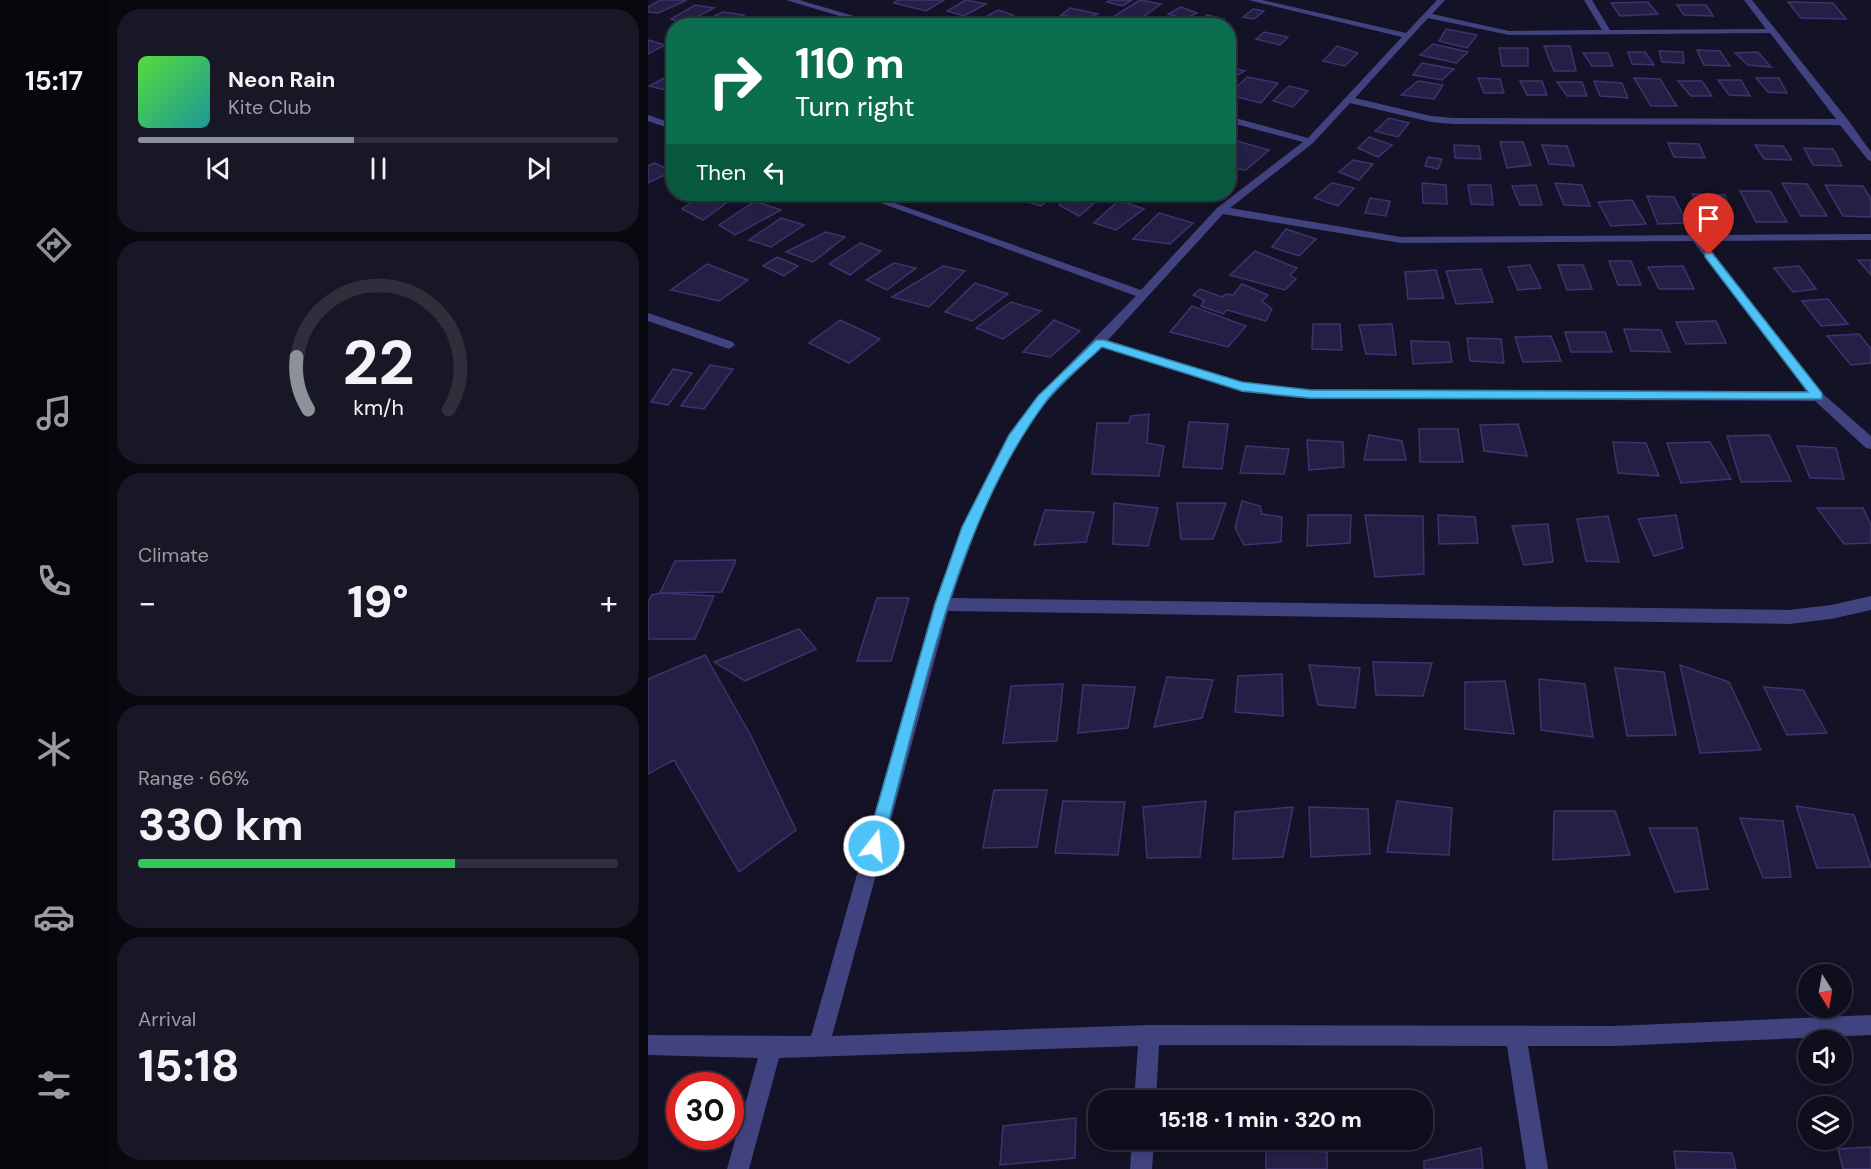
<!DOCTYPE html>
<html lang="en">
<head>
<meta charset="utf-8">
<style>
	body { margin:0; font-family:"DM Sans",sans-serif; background:#181725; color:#f1f3f6; height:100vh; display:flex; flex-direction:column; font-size:22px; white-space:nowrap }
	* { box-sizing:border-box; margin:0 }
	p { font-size:20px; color:#9b9ca3 }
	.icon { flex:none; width:33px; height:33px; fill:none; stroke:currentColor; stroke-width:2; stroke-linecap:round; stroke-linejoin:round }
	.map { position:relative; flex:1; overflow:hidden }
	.drawer { display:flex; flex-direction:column; gap:9px; padding:9px; background:#08080f; width:540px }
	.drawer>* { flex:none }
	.banner { position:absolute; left:18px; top:18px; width:570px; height:183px; border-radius:24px; box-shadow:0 3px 9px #0003,0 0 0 2px #2f2e3b; background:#0b6e4f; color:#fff; overflow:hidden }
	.needle { width:39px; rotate:169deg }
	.controls { position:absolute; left:1150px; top:964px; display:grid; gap:12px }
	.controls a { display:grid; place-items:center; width:54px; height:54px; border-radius:50%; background:#0f0e1c; box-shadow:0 3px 9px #0003,0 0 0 2px #2f2e3b; font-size:30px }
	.speed { position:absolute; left:18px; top:1072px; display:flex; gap:12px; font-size:30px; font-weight:700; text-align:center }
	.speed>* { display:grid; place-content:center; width:78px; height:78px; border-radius:50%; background:#0f0e1c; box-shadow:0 3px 9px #0003,0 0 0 2px #2f2e3b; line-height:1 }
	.speed .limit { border:9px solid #d22; background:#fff; color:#111 }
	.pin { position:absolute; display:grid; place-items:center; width:51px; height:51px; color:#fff; margin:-62px -26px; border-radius:50% 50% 50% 0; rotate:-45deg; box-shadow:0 0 6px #0007 }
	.pin .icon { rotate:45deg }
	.me { position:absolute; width:66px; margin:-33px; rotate:16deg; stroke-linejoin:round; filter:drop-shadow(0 0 4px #0008) }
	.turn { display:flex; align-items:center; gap:21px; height:126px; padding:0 30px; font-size:27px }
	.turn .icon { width:78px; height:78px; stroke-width:2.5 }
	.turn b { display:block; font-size:42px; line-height:51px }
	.then { display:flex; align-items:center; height:57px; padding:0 30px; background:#0003; gap:12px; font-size:22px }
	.big { font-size:45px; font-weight:800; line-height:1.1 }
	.drawer .card { flex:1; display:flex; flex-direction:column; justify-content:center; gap:9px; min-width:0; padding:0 21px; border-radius:24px; background:#181725 }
	.drawer .dial { align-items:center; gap:0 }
	.dial svg { height:156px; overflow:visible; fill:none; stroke:#2f2e3b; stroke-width:7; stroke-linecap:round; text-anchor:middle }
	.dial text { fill:#f1f3f6; stroke:none }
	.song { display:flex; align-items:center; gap:18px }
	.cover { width:72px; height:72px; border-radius:9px; background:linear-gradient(135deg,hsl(110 70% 55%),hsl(180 70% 35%)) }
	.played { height:6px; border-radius:3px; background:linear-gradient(90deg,#8c9099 45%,#2f2e3b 45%) }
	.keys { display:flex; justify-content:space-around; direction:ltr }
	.heat { display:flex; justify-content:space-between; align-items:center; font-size:33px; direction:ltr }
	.charge { height:9px; border-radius:4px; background:linear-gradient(90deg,#34c759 66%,#2f2e3b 0) }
	.trip { position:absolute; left:440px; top:1090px; width:345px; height:60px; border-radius:24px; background:#0f0e1c; box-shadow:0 3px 9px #0003,0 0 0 2px #2f2e3b; font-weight:800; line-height:60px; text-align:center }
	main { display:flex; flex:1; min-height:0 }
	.tab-bar { display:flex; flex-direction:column; width:108px; justify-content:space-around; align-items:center; background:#06060b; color:#9b9ca3 }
	.tab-bar .icon { width:42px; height:42px }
	.tab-bar .on { color:#8c9099 }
	.tab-bar b { font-size:27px; color:#f1f3f6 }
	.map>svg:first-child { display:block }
	.building { fill:#242045; stroke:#3b346f; stroke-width:1.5 }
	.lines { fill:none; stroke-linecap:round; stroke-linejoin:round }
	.street { fill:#414380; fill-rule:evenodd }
	.route { fill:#4fc3f7; stroke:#337fa1; stroke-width:1.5 }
</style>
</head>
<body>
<main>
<nav class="tab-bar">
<b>15:17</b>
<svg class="icon on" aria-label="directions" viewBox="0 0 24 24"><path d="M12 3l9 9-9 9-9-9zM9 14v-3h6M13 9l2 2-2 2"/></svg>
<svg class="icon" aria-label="music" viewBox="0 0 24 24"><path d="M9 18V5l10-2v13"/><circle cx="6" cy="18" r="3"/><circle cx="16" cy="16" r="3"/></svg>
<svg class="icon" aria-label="phone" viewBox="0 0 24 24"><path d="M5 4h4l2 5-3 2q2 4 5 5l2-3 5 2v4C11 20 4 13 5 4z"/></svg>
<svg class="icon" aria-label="climate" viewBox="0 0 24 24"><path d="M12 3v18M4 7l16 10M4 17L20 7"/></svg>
<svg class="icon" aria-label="car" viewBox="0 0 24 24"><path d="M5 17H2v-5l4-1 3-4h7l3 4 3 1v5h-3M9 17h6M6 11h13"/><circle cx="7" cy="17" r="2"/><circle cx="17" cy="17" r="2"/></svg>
<svg class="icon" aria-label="filters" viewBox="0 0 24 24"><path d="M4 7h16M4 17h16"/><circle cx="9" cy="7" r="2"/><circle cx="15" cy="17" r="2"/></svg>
</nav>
<section class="drawer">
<div class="card">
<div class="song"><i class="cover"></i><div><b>Neon Rain</b><p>Kite Club</p></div></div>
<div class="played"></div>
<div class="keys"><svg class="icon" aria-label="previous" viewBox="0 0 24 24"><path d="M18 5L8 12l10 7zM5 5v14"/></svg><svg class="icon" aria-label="pause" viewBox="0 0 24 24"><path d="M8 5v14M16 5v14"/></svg><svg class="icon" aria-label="next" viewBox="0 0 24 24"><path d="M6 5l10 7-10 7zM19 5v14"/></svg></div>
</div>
<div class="card dial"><svg viewBox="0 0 100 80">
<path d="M14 69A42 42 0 1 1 86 69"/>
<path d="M14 69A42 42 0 0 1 8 42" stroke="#8c9099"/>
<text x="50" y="56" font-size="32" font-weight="700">22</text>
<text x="50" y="72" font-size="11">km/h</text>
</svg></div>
<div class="card"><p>Climate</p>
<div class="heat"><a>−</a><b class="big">19°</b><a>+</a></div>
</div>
<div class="card"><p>Range · 66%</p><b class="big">330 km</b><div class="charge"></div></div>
<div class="card"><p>Arrival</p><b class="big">15:18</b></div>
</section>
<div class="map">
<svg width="1223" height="1169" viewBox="0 0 1223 1169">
	<rect width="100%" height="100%" fill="#141226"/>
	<g class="building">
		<path d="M12,0h27l-29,13 -10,-1v-5z"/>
		<path d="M250,0h46l-18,11 -32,-8z"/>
		<path d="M318,0l20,4 -22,12 -17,-5z"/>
		<path d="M462,0h22l-10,6 -15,-4z"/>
		<path d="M492,0l21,4 -26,19 -22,-6z"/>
		<path d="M1000,2l10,12 -38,2 -9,-13z"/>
		<path d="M1140,2l45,1 13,16 -45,-1z"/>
		<path d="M47,5l19,3 -30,16 -13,-5z"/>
		<path d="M1029,5h29l7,11 -29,-1z"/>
		<path d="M533,7l16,6 -12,6 -17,-5z"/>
		<path d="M422,8l28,6 -14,5 -23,-4z"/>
		<path d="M605,9l11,2 -10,8 -11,-2z"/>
		<path d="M350,10l15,5 -19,11 -23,-1z"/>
		<path d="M75,12l21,3 -23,11 -27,-1z"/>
		<path d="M559,15l17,4 -7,7h-23z"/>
		<path d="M116,18l21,4 -6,4h-29z"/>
		<path d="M380,19l17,3 -4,4h-22z"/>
		<path d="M798,29l31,6 -10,13 -28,-7z"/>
		<path d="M616,32l24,5 -8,8 -24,-6z"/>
		<path d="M0,40l17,5 -17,9z"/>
		<path d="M785,44l35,8 -12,11 -36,-8z"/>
		<path d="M689,46l21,7 -13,13 -22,-5z"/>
		<path d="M896,46h26l6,25h-22z"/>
		<path d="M851,48h29v18h-26z"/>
		<path d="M1049,50l23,1 10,15 -26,-1z"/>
		<path d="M1011,51l24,1 1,11 -22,-1z"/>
		<path d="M980,52h17l9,13 -22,-1z"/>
		<path d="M1110,52l13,15 -23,-2 -13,-12z"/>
		<path d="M935,53h25l5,13h-21z"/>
		<path d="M774,63l32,6 -12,11 -29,-5z"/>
		<path d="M580,67l17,4 -17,9z"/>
		<path d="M26,73v19l-25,-6z"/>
		<path d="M599,77l31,6 -17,20 -32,-8z"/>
		<path d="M830,78l22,1 4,14h-20z"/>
		<path d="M986,78l26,1 17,27h-26z"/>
		<path d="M1108,78h23l8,15 -19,-1z"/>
		<path d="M1070,80h23l9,16 -21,-1z"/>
		<path d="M770,81l25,4 -9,14 -33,-4z"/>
		<path d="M872,81h22l5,14h-20z"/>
		<path d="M946,81l28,2 6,15 -28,-2z"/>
		<path d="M1030,81h24l10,15h-21z"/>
		<path d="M909,82h25l5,14h-20z"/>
		<path d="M641,86l19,5 -15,16 -20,-6z"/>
		<path d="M741,118l20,5 -11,14 -23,-6z"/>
		<path d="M721,137l23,8 -14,12 -20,-9z"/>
		<path d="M582,139l39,11 -23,20 -10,-1 -8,6z"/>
		<path d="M852,142h23l8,23 -24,3z"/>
		<path d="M1020,143l31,1 6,14 -31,-1z"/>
		<path d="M806,145l25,1 2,13 -26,-1z"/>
		<path d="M894,145l25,1 7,20 -25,-2z"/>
		<path d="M1107,145l28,1 9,14 -28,-1z"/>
		<path d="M1156,148l29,1 9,17 -29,-1z"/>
		<path d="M780,157l14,2 -4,10 -13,-3z"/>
		<path d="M705,160l20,4 -14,16 -20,-8z"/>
		<path d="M6,163l19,8 -25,12v-17z"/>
		<path d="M684,183l22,5 -16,18 -24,-8z"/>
		<path d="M774,183l24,2 1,19 -24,-1z"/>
		<path d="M907,183l27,2 8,21 -26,-1z"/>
		<path d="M1134,183l25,1 20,32h-26z"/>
		<path d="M820,185h23l2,20 -22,-1z"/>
		<path d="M888,185l6,20h-22l-8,-19z"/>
		<path d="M1177,185l38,1 8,13v18l-28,-1z"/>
		<path d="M1092,191h30l17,31h-31z"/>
		<path d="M55,194h19l11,4 -30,22 -21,-11z"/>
		<path d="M371,194h37l-15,12 -27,-8z"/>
		<path d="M425,194h32l-26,22 -20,-11z"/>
		<path d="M531,194h32l-7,8z"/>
		<path d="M1044,194l33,1 6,19 -30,-2z"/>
		<path d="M999,196l27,1 13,26 -29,1z"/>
		<path d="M722,198l20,3 -4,15 -21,-3z"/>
		<path d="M471,200l25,9 -28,21 -22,-7z"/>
		<path d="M984,200l14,24 -35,2 -13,-24z"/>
		<path d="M107,201l26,9 -46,25 -16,-10z"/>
		<path d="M511,213l34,10 -23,21 -37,-5z"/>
		<path d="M133,218l23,7 -33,22 -22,-7z"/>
		<path d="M638,229l30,10 -17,17 -27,-9z"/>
		<path d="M178,232l19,5 -32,25 -27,-10z"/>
		<path d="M212,243l21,8 -31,24 -21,-11z"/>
		<path d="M607,251l42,17 -7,7 6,4 -11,11 -55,-15z"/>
		<path d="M129,257l21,9 -14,10 -21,-10z"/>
		<path d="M1210,260h13v15z"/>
		<path d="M961,261h22l10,24h-23z"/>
		<path d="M246,263l22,5 -29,22 -21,-10z"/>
		<path d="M59,264l41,16 -29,21 -48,-11z"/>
		<path d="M882,265l11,23 -23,2 -10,-23z"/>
		<path d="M910,265h25l9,24 -25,1z"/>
		<path d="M295,266l22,5 -36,36 -37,-10z"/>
		<path d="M1035,266l11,23h-35l-11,-22z"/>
		<path d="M1151,266l17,23 -23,3 -19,-24z"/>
		<path d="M833,269l12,33 -37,2 -10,-33z"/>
		<path d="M788,270l8,28 -36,1 -3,-27z"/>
		<path d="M327,283l33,11 -36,27 -27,-9z"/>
		<path d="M594,284l26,11 -6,6 10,8 -6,12 -39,-11 -4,4 -22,-8 3,-6 -11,-5 7,-6 22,8 4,-3 7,1z"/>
		<path d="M1180,299l20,25 -27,2 -19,-25z"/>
		<path d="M363,302l30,9 -38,28 -27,-11z"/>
		<path d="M544,306l54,20 -18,21 -58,-15z"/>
		<path d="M192,320l40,19 -31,24 -40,-20z"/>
		<path d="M406,320l26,11 -30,26 -27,-5z"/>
		<path d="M1068,321l10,22 -40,1 -10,-22z"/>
		<path d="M665,324h27l2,26 -30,-1z"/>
		<path d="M744,324l4,31 -30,-1 -7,-29z"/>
		<path d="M976,329l37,1 9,22 -39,-1z"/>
		<path d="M917,332h40l7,20h-41z"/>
		<path d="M1211,334l12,15v14l-20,2 -24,-29z"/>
		<path d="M903,336l10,25 -38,1 -8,-25z"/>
		<path d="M819,338l34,1 3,24 -34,-2z"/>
		<path d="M763,341l38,1 3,20 -39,2z"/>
		<path d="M62,365l23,4 -29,40 -23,-3z"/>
		<path d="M25,369l19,4 -24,32 -17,-3z"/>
		<path d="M501,414l-2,29 17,3 -5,30 -67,-2 5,-51h32l2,-7z"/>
		<path d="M541,422l39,2 -6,45 -39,-2z"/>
		<path d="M870,424l9,32 -43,-5 -4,-26z"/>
		<path d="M771,429h39l5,33h-43z"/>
		<path d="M721,435l33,6 4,19h-42z"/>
		<path d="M1121,435l22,46 -50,1 -14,-46z"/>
		<path d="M659,440l36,2 1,25 -35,3z"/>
		<path d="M965,442l33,1 13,33 -41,-3z"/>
		<path d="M1062,442l21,37 -50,4 -14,-40z"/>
		<path d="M598,446l43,3 -5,25 -44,-1z"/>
		<path d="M1149,446l39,2 8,31 -34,-1z"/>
		<path d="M594,501l18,5 2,8 20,3 -1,25 -37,3 -9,-17z"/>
		<path d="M466,503l44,5 -10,38 -35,-2z"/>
		<path d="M529,503h49l-13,36h-32z"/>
		<path d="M1169,508h46l8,17v18l-27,1z"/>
		<path d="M397,510l49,2 -8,30 -52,3z"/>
		<path d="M660,515h43l-1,28 -43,3z"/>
		<path d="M717,515l58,1 1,58 -49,3z"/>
		<path d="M790,515l37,2 3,26 -39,1z"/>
		<path d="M1028,515l7,33 -29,8 -16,-37z"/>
		<path d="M960,516l11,46 -33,-1 -9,-42z"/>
		<path d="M900,524l5,38 -29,3 -12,-39z"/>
		<path d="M88,560l-14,32 -62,1 15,-32z"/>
		<path d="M12,593l54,3 -19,43h-47v-37l4,-7z"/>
		<path d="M229,598h32l-18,63h-34z"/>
		<path d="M151,629l17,20 -71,32 -31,-19z"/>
		<path d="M57,655l46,81 45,94 -57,42 -65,-112 -26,14v-95z"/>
		<path d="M725,662l59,1 -9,33 -47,-1z"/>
		<path d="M661,665l51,3 -5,40 -37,-3z"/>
		<path d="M1032,665l49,17 32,68 -61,3z"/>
		<path d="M967,668l49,4 12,63 -49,1z"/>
		<path d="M634,674l1,42 -48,-4 3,-36z"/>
		<path d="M519,677l46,3 -11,38 -48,9z"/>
		<path d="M891,679l46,5 8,53 -52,-7z"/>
		<path d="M857,681l9,53 -49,-5v-47z"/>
		<path d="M415,684l-6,57 -54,2 8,-57z"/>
		<path d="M435,685l52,2 -7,41 -50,5z"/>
		<path d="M1116,687l39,3 24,43 -40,2z"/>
		<path d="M346,790h53l-10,57 -54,1z"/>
		<path d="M415,801l62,1 -7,53 -63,-2z"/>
		<path d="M558,801l-6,56 -53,1 -4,-51z"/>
		<path d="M749,801l55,7 -3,47 -62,-3z"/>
		<path d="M1148,806l58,9 17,52 -54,1z"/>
		<path d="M645,807l-10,50 -50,2 2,-47z"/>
		<path d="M661,807l59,2 2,45 -59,3z"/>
		<path d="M906,811h61l15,44 -77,5z"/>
		<path d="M1092,818l43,3 8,56 -28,1z"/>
		<path d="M1001,828h48l11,61 -33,3z"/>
		<path d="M428,1118l-1,40 -75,7 3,-39z"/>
		<path d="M1223,1147v22h-28l-5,-20z"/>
		<path d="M618,1148l61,4v17h-61z"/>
		<path d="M833,1148l2,21h-59v-8z"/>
		<path d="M1026,1151l58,2 4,16h-60z"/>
	</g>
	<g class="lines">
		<g class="street">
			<path d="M138,0h13l89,26h-15z"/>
			<path d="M600,0h14l144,33 31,-33h8l-13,14 77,17 93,-1 -18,-30h8l18,30 156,-1 -22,-29h8l96,120 23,32v9l-3,-1 -28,-35 -387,-1 -22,-2 -81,-19 -37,40 -83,65 171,29 470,-3v6l-167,1 118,152 49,43v13l-5,-1 -51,-47 -505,-2 -68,-7 -140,-45c-18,18 -39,36 -56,56 -46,55 -71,127 -94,195l837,12 42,-5 40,-9v14l-40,9 -42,5 -841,-13 -116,425 317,-11 465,1 257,-11v20l-257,11h-86l20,123h-22l-19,-123 -348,-1 -3,56h-22l4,-55 -359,12 -30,111h-22l31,-111 -110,-3v-20l163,1 123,-432 28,-77 46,-92 30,-39 98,-100 -280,-102h13l272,96 76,-82 86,-66 -75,-20v-6l80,22 94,-101zM780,18l81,17 261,-2 66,86 -383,-1 -22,-2 -76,-18zM575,214l178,29 292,-2 114,150 -497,-2 -68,-6 -134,-43z"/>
			<path d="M0,115l26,9v6l-26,-9z"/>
			<path d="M0,313l85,29 2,3 -6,4 -81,-28z"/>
			<path d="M484,1140h22l-2,29h-22z"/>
		</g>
	</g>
	<path class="route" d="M1057,253h7l110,140v6l-512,-1 -68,-7 -140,-44c-19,18 -43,36 -58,57 -90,123 -122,297 -162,442l-2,6 -6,3 -6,-3 -2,-6 69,-242 27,-77 47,-92 29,-39 58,-56h8l138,42 68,8 498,2 -103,-135z"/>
</svg>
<div class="controls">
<a><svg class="needle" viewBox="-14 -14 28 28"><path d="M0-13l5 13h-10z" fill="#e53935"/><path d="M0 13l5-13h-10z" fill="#9b9ca3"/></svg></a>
<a><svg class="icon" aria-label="sound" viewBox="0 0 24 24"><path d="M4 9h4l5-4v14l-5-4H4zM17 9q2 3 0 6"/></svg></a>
<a><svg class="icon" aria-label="layers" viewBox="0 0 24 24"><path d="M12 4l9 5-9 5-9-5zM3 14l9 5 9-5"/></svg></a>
</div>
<div class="speed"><div class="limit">30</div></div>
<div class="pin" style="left:1061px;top:255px;background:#d93025"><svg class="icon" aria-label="arrive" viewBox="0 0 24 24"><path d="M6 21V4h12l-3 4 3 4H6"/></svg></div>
<svg class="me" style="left:226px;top:846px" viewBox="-20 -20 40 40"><circle r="17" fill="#4fc3f7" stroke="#fff" stroke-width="3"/><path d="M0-11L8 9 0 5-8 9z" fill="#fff"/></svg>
<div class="trip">15:18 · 1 min · 320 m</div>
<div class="banner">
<div class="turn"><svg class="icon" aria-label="right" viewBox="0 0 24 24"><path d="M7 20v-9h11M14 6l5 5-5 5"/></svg><div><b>110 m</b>Turn right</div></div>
<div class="then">Then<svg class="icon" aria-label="left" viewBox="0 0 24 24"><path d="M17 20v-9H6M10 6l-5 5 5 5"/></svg></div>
</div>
</div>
</main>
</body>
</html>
